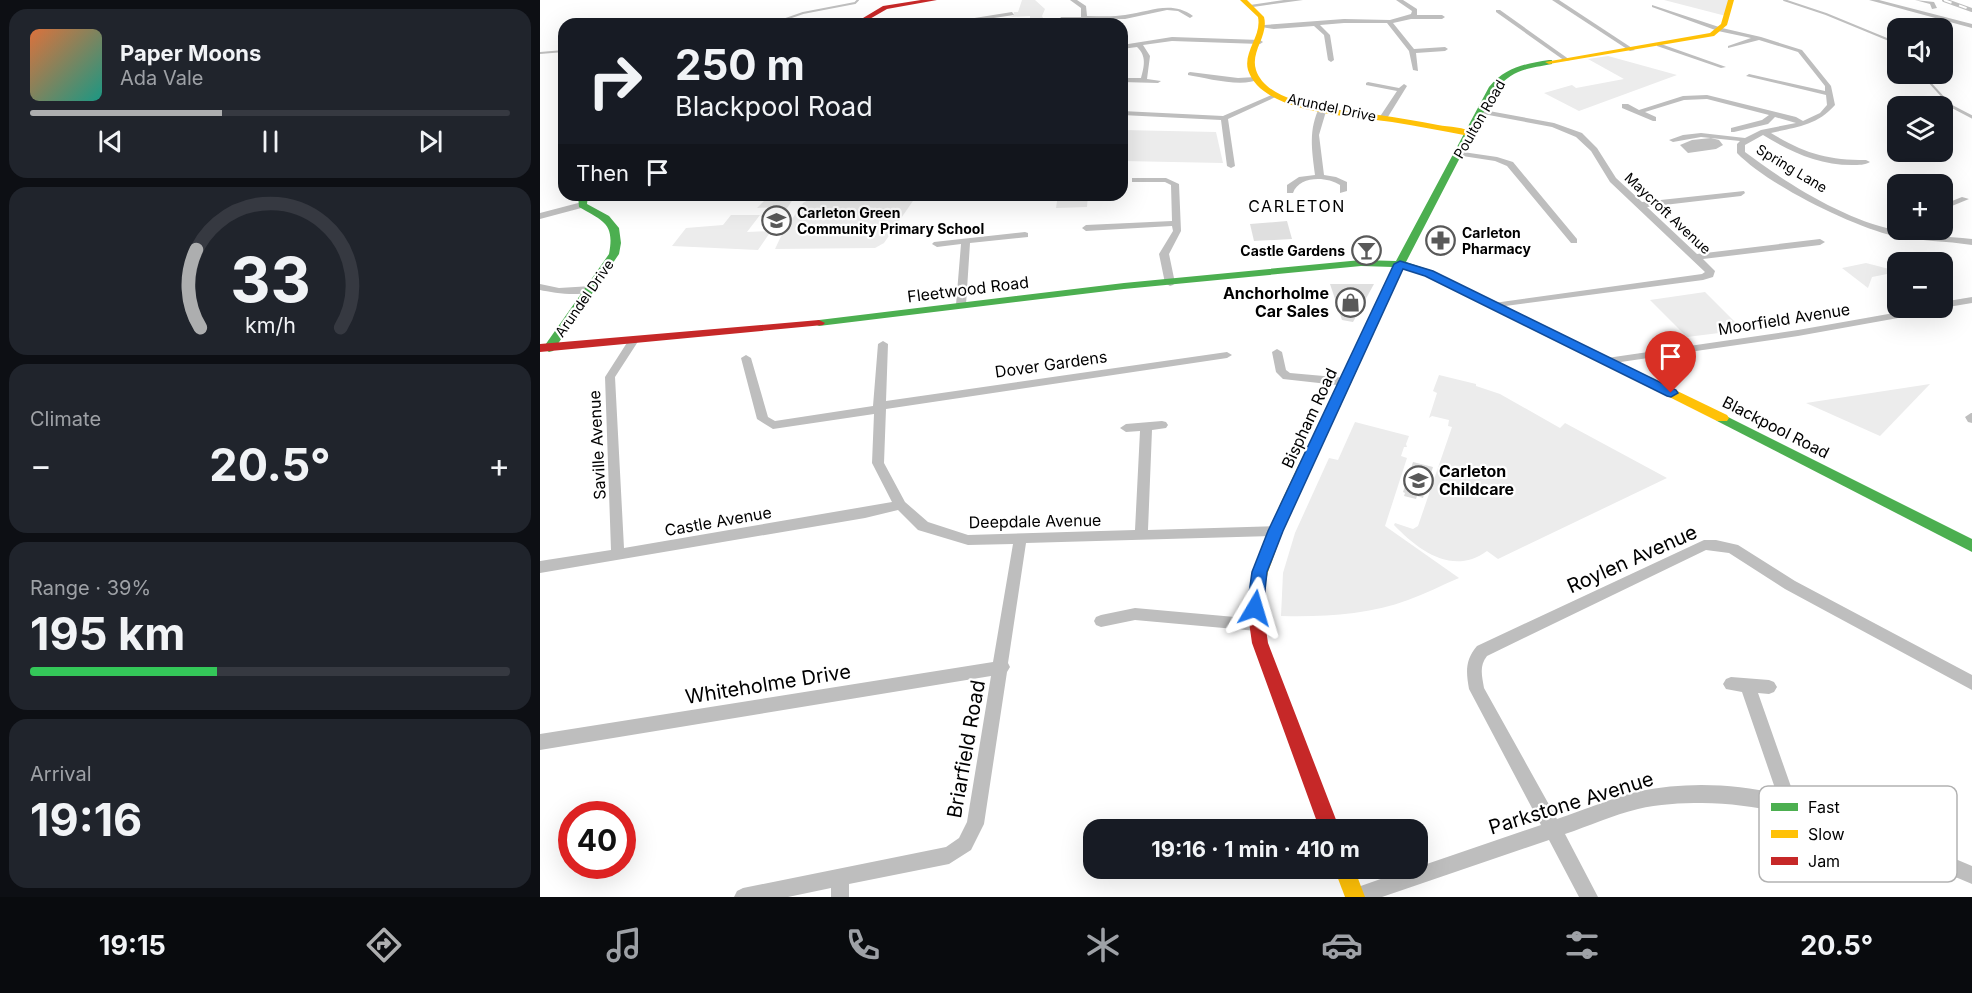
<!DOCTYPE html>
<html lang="en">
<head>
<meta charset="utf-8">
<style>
	body { margin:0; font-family:Inter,sans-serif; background:#20242c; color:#f1f3f6; height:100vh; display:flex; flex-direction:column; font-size:22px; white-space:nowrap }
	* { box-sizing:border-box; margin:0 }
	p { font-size:20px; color:#9ea1a6 }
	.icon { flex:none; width:33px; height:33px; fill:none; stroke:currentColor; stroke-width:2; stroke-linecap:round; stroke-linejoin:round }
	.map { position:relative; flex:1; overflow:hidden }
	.sheet { display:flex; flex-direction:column; gap:9px; padding:9px; background:#0d0f14; width:540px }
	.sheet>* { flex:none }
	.guide { position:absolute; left:18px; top:18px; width:570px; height:183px; border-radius:18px; box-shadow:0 6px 24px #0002; background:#171b24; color:#f1f3f6; overflow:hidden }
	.fabs { position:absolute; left:1347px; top:18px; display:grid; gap:12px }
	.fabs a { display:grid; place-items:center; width:66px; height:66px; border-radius:12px; background:#171b24; box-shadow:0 6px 24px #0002; font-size:30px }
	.speed { position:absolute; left:18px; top:801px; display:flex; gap:12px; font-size:30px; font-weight:700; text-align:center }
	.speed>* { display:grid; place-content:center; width:78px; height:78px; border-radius:50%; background:#171b24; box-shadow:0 6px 24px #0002; line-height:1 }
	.speed .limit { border:9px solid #d22; background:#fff; color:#111 }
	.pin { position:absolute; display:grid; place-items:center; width:51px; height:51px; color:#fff; margin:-62px -26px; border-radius:50% 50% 50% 0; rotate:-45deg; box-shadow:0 0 6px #0007 }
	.pin .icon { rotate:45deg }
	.me { position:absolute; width:66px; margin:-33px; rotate:7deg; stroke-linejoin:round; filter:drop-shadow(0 0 4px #0008) }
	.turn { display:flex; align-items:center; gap:21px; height:126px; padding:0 18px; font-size:27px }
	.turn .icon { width:78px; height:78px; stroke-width:2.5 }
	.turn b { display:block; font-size:42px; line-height:51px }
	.then { display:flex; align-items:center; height:57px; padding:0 18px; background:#0003; gap:12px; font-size:22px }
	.big { font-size:45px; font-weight:700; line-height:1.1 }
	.sheet .widget { flex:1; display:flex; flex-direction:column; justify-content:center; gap:9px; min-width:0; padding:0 21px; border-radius:18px; background:#20242c }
	.sheet .dial { align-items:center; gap:0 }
	.dial svg { height:156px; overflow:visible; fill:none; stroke:#363941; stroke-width:7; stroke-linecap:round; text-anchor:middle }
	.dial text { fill:#f1f3f6; stroke:none }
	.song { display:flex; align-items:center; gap:18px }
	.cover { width:72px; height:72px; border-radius:9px; background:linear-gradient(135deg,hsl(20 70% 55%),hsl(170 70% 35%)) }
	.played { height:6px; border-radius:3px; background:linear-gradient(90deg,#adaeaf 40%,#363941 40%) }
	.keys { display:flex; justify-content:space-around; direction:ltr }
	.heat { display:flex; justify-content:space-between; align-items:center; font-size:33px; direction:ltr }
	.charge { height:9px; border-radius:4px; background:linear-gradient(90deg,#34c759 39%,#363941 0) }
	.trip { position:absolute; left:543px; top:819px; width:345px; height:60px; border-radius:18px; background:#171b24; box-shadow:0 6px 24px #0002; font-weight:700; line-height:60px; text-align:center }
	.menu { display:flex; height:96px; justify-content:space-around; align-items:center; background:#090b0e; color:#9ea1a6 }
	.menu .icon { width:42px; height:42px }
	.menu .current { color:#adaeaf }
	.menu b { font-size:27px; color:#f1f3f6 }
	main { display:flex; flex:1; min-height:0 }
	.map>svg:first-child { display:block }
	.green { fill:#ececec }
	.water { fill:#bfbfbf }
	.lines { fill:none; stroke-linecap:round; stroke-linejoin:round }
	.stream-far1 { stroke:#bfbfbf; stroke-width:2 }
	.stream { stroke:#bfbfbf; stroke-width:3 }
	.building { fill:#dfdfdf }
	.street { fill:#bebebe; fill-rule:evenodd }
	.fast { fill:#4caf50; fill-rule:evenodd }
	.slow { fill:#ffc107; fill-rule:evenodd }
	.jam { fill:#c62828; fill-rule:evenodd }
	.rail-casing { stroke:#bebebe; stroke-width:4 }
	.rail { stroke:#fff; stroke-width:2; stroke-dasharray:8; stroke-linecap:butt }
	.route { fill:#1a73e8; stroke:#114b97; stroke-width:1.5 }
	.labels { text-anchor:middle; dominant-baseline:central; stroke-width:4.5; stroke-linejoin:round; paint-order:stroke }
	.far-street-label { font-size:14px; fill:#000; stroke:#fff }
	.far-poi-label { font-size:14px; font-weight:bold; fill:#000; stroke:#fff; text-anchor:start }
	.far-quarter-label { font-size:16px; letter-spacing:1.5px; fill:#000; stroke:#fff }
	.street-label { font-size:16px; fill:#000; stroke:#fff }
	.poi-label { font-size:16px; font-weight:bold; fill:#000; stroke:#fff; text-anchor:end }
	.near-street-label { font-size:20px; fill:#000; stroke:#fff }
	.key { fill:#fff; stroke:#b2b2b2; stroke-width:1.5 }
	.key-label { font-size:16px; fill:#000 }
</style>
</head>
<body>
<main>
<section class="sheet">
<div class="widget">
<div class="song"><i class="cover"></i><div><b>Paper Moons</b><p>Ada Vale</p></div></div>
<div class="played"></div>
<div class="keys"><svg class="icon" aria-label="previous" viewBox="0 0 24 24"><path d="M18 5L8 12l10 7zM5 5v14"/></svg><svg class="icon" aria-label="pause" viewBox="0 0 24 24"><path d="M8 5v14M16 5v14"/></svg><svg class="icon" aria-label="next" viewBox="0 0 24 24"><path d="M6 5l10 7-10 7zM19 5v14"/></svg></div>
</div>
<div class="widget dial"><svg viewBox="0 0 100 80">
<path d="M14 69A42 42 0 1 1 86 69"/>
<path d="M14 69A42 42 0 0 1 12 29" stroke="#adaeaf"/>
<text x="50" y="56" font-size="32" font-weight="700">33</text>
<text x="50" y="72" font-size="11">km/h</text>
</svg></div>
<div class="widget"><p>Climate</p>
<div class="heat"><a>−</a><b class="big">20.5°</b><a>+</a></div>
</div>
<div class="widget"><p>Range · 39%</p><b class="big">195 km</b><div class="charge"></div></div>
<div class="widget"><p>Arrival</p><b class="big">19:16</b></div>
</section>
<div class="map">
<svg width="1432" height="897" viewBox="0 0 1432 897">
	<rect width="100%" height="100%" fill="#fff"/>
	<g class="green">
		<path d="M482,0h13l10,9 -3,7 2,4 12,1v3h-26v-8l-21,1 4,-1 1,-4h4z"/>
		<path d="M1124,0h67l-5,16z"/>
		<path d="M1068,56l69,19 -98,36 -35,-18 28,-8 4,3 48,-9 -36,-20z"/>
		<path d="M582,130l94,2 7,31 -101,-2z"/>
		<path d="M230,195h26l-13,19 -11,1 3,-8 -18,1z"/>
		<path d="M277,195h100l-33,48 -9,5 -100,1 8,-17 20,-29z"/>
		<path d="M518,195h30l-1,12 -31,1z"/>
		<path d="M191,215h29l-13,17 24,-1 -13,19 -86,-4 14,-18 37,-3z"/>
		<path d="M1326,263l31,8v1l-25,5 -4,11 -26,-20z"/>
		<path d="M1165,292l38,38 -56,7 -37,-37z"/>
		<path d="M899,375l37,9v2l24,8 60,34 5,-5 102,55 -169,81 -11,-8c-34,25 -68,0 -93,-26l1,-2 18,6 5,-3 34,-99 -4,-1 1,-6 -17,-4 -3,2 8,-25 -4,-2z"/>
		<path d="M1390,384l-50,52 -74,-33z"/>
		<path d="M815,422l54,14 -3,8 1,3h-3l-3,9 6,2 -22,68 74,52c-17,7 -34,16 -51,22 -40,15 -85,17 -127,16l2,-43 12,-40 34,-75 9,2z"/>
	</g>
	<path class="water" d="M1171,138l8,2 4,5 -7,4 -28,4 -8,-8 12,-5z"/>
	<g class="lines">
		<g class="stream-far1">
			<path d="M1244,0l42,14 68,28 4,5"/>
			<path d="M197,24l46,-4 20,-7 52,-10 3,-3"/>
			<path d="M0,53l24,-2"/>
			<path d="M1382,74l30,33"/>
		</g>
		<path class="stream" d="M1411,106l21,11"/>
	</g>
	<g class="building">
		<path d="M747,221l5,18 -38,2 -4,-17z"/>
		<path d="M790,284h44l-21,38 -11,-2z"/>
		<path d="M873,462l20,5 -10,31 -6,-2 -1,3 -12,-3 1,-3 -2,-1z"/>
	</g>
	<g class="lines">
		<g class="street">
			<path d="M530,0h7l9,6 1,10c12,0 26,1 38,-1 25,-3 46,-15 68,1l-3,2 -12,-7 -11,-1 -42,9 -66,1 2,-3h20v-9z"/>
			<path d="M744,0h19l-50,7 -3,-2z"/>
			<path d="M856,0h7l14,9v6h25l3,2 -3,2h-31l-18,4 21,26 31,-2 3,2 -3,2 -29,2 2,18 -5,-1 -4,-19 -22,-28h-43l-24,2 10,10 4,25 -3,2 -3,-2 -4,-25 -10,-9 -40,3 -13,-2 3,-2 80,-6 46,1 21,-6 1,-3z"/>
			<path d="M1012,0h7l76,50 -5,1z"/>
			<path d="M1329,0h10l93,24v4z"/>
			<path d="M1375,0l19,2 3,6 -5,1 -2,-5z"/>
			<path d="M1112,5l70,23 39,9 41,13 29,36 4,19c-18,21 -40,22 -64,28 33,20 56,27 95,27l4,2c-5,3 -11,3 -18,3 -34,0 -61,-13 -89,-30l-18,10v7c41,31 98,67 150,78 25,6 51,6 77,9v6c-26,-4 -52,-4 -78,-9 -43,-10 -126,-51 -157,-83v-9l3,-3 -39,-4 -28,5 -4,-2 14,-5 18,-2 44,5 16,-8 35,-7 -21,-6 -7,7 -34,8h-3v-4l31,-8 7,-5 -62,-16 -23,1 -39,12 11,5v4h-3l-31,-13v-4h6l11,6 44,-14 24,-1 89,22 7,4 17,-8 7,-8 -1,-10 -80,-19 3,-2 76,17v-5l-27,-34 -39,-12 -31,8v-2l23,-8 -33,-7 -66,-24z"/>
			<path d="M956,10h4l70,50 -5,1 -69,-49z"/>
			<path d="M472,12l2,3 -61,9h-16z"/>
			<path d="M632,37l88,3 3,2 -3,2 -88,-3 -29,4 7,11 -3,23 14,2 -3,2 -36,-1v-4h19c3,-11 6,-22 -4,-31l-15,2v-4z"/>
			<path d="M1117,44h4l65,23 -5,1 -64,-22z"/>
			<path d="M650,72l48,6 18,-1 3,2c-16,9 -53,-1 -71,-4v-2z"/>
			<path d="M828,82l31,6 5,-4 3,2 -21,34 -7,-2 18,-27 -31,-6v-2z"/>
			<path d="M734,94l6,1 -52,24 7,47 -4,2 -4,-2 -6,-46 -99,-5v-4l101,5z"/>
			<path d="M780,106l7,2 -8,27 5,40 12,2 11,5v9l-7,2v-8c-14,-9 -41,-9 -47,8h-6v-8l12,-8 16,-2c-3,-25 -7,-45 5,-69z"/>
			<path d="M938,109l76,14 28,10 15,15 19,30 26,24 102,-11 1,2 -4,3 -94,11 50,47 123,-15 5,3 -5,3 -117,14 12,12 -2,6 -10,3 -213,28 -1,-2 5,-3 208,-29 3,-2 -95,-90 -19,-31 -15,-14 -24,-10 -74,-14z"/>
			<path d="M916,151l41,6 16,5 64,77v4h-6l-64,-77 -12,-5 -39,-6z"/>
			<path d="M592,178h34l13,6 2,47 -12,23 6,29 -2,2 -3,1 -5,-3 -6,-29 14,-23 -1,-5 -86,5 -4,-3 4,-3 86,-4 -1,-36 -6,-3h-33z"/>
			<path d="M1422,197l7,2 -27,11v-5z"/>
			<path d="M42,202l3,1v4l-45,12v-6z"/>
			<path d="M485,232l3,1v4l-58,6 -4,62 -5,3 -4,-1 -1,-2 5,-61 -24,3 -5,-3 2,-2z"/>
			<path d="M0,284l19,4 33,-2 5,3c-12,9 -43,4 -57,1z"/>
			<path d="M1432,297v6l-30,5h-2h2v-6z"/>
			<path d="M1354,313l5,3 -1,2 -100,18 -191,28 -5,-3 5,-3 191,-28z"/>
			<path d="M94,337l5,3 -24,37 9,171 268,-46 -20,-39 2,-49 -101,15 -16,-10 -16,-61 5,-3 5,3 17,59 7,4 98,-15 5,-62 5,-3 5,3 -2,57 341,-49 5,3 -5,3 -341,51 -2,54 21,39 23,20 40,13 167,-5 5,-99 -14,1 -6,-4 6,-4 36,-3 4,1 2,3 -2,3 -14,2 -4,100 128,-4 5,1 2,4 -2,4 -5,1 -250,7 -18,120 2,4 -3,5 -23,152 -13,26 -22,14 -100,20v13h-18v-9l-43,9h-54l3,-6 6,-3 203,-41 13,-9 8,-16 24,-146 -451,74v-16l453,-72 20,-118 -45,1 -50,-15 -20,-20 -33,8 -325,55v-12l71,-11 -6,-173 25,-39z"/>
			<path d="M737,349l5,3 4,18 4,3 56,5 6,4 -6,4 -63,-7 -7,-7 -4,-20z"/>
			<path d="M1431,413h1v10l-4,-1 -3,-5z"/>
			<path d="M1164,540h12l22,5 57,36 177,94v15l-187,-101 -56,-36 -23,-3 -219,106c-8,10 -5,20 -3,32l73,131c27,-9 55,-21 83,-28 43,-9 94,-8 137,3l-35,-102 -16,-3 -3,-5 3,-5 5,-2 38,3 5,2 3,5 -3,5 -5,2 -11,-1 37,105 56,17 121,51v18c-90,-37 -170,-80 -270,-81 -21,0 -44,1 -64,6 -25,6 -49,17 -73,25l33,63h-19l-30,-57 -167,57h-36l3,-6 6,-3 57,-20h6v-1l123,-42 -72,-136c-3,-17 -4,-29 8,-43z"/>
			<path d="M595,608l122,11 5,2 2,4 -2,4 -5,2 -122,-11 -34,7 -5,-2 -2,-4 2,-4 5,-2z"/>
		</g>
		<g class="fast">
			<path d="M1009,60h3v4c-26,5 -38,5 -57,26l-89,172 27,9 97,49 -6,3 -4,-1 -95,-47 -22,-7 -63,139h-10l-1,-3 64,-137 -32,-1 -237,23 -305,37 -6,-3 6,-3 305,-37 237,-23 35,1 93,-174c17,-20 35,-23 60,-27z"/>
			<path d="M38,195h10l-1,9 22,12 10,12 2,15 -2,11 -66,97 -4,1 -6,-4 66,-94c6,-31 -6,-33 -30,-47z"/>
			<path d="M1182,414l250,125v13l-255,-131 -2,-3 2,-3z"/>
		</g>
		<g class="slow">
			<path d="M700,0h7l17,17c5,19 -14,34 -8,53 12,37 90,40 123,45 20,3 40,6 59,10 11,2 27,2 35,8l-4,3c-26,-5 -51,-10 -77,-14 -38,-6 -130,-8 -144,-52 -5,-19 14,-34 10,-53z"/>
			<path d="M1188,0h6l-7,25 -13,11 -165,28 -4,-2 165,-29 11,-9z"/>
			<path d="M984,317l203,98 2,3 -2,3h-10l-197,-99 -2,-2z"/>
			<path d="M795,400l6,4 -58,127 -15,41 -4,20 -6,1 -6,-1c-10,-20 64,-161 77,-188z"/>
			<path d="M794,868h20l11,29h-20z"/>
		</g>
		<g class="jam">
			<path d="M381,0h16l-50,9 -26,15h-8l30,-18z"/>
			<path d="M279,320l6,3 -2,2 -283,27v-8z"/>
			<path d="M718,581l6,1 2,5 -3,21 5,35 72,187h-20l-68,-187 -5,-35 5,-26z"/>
		</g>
		<defs>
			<path id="rail" d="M1404,0l28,10"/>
		</defs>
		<use href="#rail" class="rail-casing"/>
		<use href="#rail" class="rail"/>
	</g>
	<path class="route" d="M860,261l33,10 243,119 2,3 -7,4 -4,-1 -242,-120 -22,-7 -120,262 -16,41 -4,36 -2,5 -6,2 -6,-2 -2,-5 5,-36 16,-41 126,-267z"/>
	<defs>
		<symbol id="school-ring" viewBox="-11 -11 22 22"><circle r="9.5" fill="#fff" stroke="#595959" stroke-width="1.5"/><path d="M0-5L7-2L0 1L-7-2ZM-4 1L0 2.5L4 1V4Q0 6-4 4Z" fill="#595959"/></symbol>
		<symbol id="pharmacy-ring" viewBox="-11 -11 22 22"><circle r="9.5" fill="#fff" stroke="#595959" stroke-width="1.5"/><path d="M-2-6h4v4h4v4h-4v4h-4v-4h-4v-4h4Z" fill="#595959"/></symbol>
		<symbol id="bar-ring" viewBox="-11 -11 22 22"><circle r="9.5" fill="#fff" stroke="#595959" stroke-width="1.5"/><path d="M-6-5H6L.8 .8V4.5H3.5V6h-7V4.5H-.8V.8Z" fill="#595959"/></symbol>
		<symbol id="shop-ring" viewBox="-11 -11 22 22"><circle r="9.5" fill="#fff" stroke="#595959" stroke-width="1.5"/><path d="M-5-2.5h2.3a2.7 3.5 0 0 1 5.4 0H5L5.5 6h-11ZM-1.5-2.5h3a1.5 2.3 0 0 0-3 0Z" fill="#595959"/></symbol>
	</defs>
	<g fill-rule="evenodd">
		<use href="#school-ring" x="220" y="204" width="33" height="33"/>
		<use href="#pharmacy-ring" x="884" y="224" width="33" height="33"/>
		<use href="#bar-ring" x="810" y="234" width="33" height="33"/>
		<use href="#shop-ring" x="794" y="286" width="33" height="33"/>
		<use href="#school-ring" x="862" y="464" width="33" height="33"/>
	</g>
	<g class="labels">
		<g class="far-street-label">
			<text transform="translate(792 107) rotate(12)">Arundel Drive</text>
			<text transform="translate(939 119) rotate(-60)">Poulton Road</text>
			<text transform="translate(1252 168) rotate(31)">Spring Lane</text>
			<text transform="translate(1128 213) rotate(43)">Maycroft Avenue</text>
			<text transform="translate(44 298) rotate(-55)">Arundel Drive</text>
		</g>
		<g class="far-poi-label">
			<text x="257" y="212">Carleton Green<tspan x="257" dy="16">Community Primary School</tspan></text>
			<text x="922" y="232">Carleton<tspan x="922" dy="16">Pharmacy</tspan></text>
			<text x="805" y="250" text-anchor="end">Castle Gardens</text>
		</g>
		<g class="far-quarter-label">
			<text x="757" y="206">CARLETON</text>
		</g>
		<g class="street-label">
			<text transform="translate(428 289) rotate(-7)">Fleetwood Road</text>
			<text transform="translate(1244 319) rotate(-9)">Moorfield Avenue</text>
			<text transform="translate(511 364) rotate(-8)">Dover Gardens</text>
			<text transform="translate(769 418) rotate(-65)">Bispham Road</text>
			<text transform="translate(1236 427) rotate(27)">Blackpool Road</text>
			<text transform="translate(57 445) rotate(-93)">Saville Avenue</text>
			<text transform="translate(178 521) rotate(-10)">Castle Avenue</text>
			<text transform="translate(495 521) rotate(-1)">Deepdale Avenue</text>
		</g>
		<g class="poi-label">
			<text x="789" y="293">Anchorholme<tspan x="789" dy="18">Car Sales</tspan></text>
			<text x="899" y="471" text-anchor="start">Carleton<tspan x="899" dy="18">Childcare</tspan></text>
		</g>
		<g class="near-street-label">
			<text transform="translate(1092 559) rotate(-24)">Roylen Avenue</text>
			<text transform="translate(228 684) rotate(-9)">Whiteholme Drive</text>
			<text transform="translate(426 749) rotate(-80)">Briarfield Road</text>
			<text transform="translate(1031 803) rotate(-17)">Parkstone Avenue</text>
		</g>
	</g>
	<rect x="1219" y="786" width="198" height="96" rx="9" class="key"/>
	<rect x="1231" y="803" width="27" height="8" fill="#4caf50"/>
	<rect x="1231" y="830" width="27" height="8" fill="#ffc107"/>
	<rect x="1231" y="857" width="27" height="8" fill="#c62828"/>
	<g class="key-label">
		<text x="1268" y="813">Fast</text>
		<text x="1268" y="840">Slow</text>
		<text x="1268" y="867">Jam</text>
	</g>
</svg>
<div class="fabs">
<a><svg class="icon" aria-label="sound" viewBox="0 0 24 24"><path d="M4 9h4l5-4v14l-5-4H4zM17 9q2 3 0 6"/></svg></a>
<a><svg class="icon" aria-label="layers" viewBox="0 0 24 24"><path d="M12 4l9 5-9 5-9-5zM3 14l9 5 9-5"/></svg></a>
<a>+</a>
<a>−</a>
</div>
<div class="speed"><div class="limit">40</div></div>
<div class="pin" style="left:1131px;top:393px;background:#d93025"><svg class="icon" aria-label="arrive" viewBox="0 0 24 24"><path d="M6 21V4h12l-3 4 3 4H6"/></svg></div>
<svg class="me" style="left:715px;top:608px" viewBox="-20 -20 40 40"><path d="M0-17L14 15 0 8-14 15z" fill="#1a73e8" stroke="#fff" stroke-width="4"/></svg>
<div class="trip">19:16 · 1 min · 410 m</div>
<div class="guide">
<div class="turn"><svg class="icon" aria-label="right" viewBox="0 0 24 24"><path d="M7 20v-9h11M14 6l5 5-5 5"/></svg><div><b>250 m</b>Blackpool Road</div></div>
<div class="then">Then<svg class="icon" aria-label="arrive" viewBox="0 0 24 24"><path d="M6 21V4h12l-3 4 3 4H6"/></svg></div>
</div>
</div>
</main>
<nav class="menu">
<b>19:15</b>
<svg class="icon current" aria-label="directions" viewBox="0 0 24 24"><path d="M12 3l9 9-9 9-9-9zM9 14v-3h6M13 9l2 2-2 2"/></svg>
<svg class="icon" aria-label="music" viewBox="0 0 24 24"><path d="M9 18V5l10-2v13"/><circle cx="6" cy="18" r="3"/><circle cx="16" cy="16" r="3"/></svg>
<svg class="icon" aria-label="phone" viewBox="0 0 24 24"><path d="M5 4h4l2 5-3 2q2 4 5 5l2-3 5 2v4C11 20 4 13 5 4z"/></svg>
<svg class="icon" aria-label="climate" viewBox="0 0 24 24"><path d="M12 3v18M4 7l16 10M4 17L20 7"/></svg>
<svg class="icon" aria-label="car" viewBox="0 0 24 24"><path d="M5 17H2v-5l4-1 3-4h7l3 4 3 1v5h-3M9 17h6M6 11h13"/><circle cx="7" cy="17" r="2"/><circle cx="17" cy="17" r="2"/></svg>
<svg class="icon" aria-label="filters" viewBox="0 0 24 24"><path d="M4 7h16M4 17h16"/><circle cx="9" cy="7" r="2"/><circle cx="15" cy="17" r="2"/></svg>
<b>20.5°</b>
</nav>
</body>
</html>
